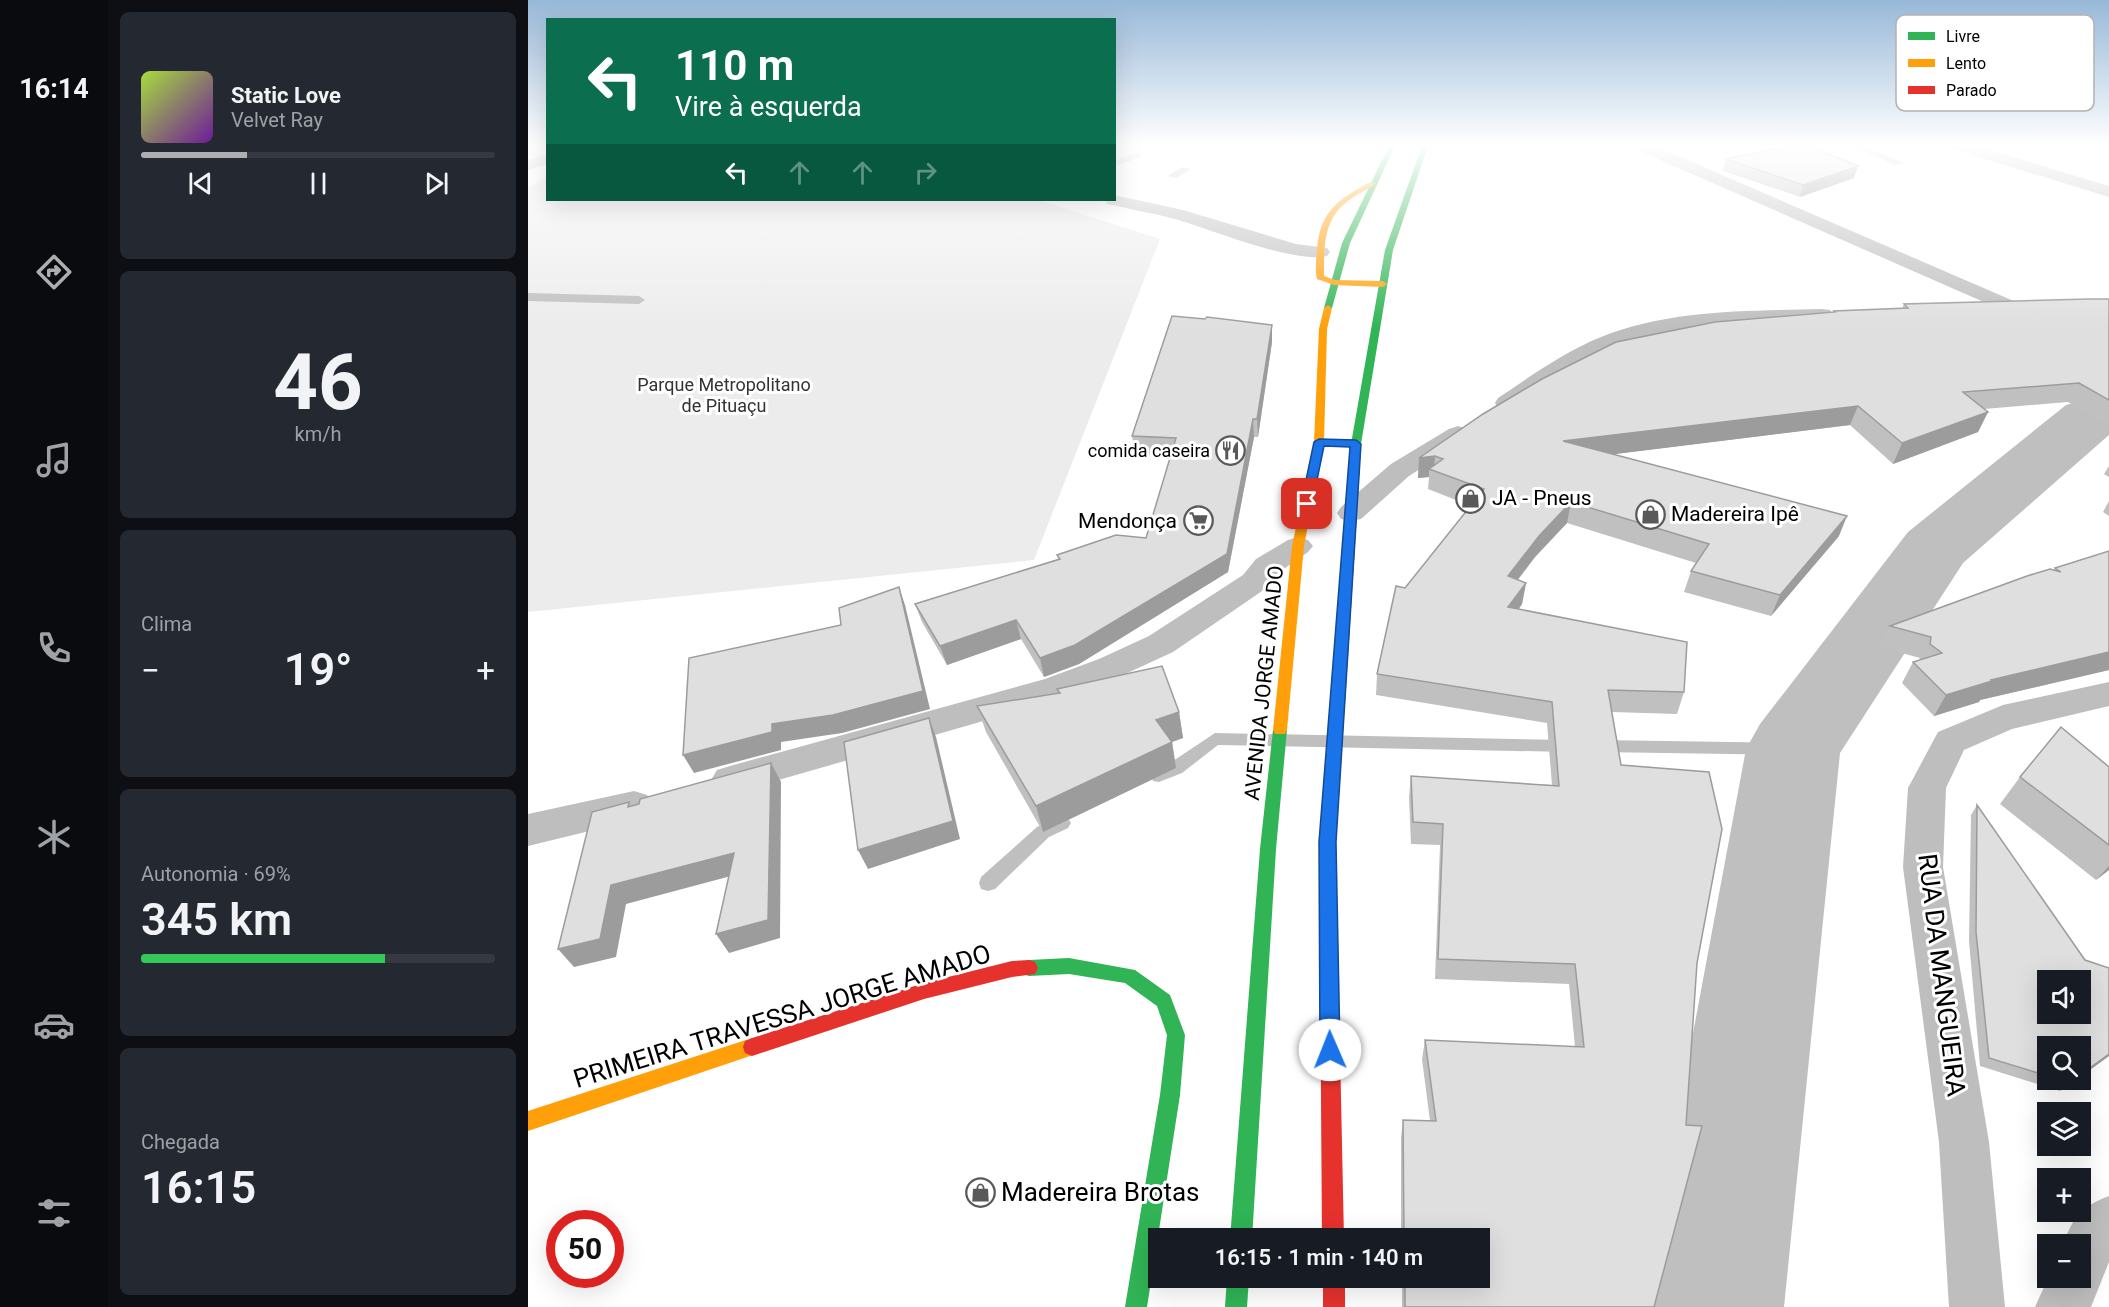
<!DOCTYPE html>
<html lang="pt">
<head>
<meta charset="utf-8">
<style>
	body { margin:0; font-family:Roboto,sans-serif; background:#242831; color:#f1f3f6; height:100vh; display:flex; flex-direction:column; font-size:22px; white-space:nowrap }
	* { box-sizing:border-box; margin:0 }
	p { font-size:20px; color:#9ea1a6 }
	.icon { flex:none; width:33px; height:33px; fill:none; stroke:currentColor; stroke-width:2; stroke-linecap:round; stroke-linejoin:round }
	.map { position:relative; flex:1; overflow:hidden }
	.panel { display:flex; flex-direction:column; gap:12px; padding:12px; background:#0d0f14; width:420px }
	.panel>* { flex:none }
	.guide { position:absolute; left:18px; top:18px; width:570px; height:183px; border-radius:0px; box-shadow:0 6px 24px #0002; background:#0b6e4f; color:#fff; overflow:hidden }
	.tools { position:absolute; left:1509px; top:970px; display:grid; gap:12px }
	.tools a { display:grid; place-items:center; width:54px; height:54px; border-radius:0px; background:#171b24; box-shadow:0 6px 24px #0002; font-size:30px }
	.speed { position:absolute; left:18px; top:1210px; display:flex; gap:12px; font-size:30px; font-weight:700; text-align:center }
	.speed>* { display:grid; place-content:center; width:78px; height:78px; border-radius:50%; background:#171b24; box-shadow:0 6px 24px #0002; line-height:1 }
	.speed .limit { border:9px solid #d22; background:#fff; color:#111 }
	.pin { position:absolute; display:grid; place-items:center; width:51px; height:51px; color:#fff; margin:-26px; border-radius:12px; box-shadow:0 3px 9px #0006 }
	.me { position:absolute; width:66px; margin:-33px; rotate:359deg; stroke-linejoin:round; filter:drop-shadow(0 0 4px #0008) }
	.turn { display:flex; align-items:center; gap:21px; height:126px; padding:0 30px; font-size:27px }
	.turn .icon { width:78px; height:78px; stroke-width:2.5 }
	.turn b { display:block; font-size:42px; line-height:51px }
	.lanes { display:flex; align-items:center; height:57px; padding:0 30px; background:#0003; justify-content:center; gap:30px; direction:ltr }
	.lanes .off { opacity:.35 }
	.big { font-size:45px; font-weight:600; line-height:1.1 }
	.panel .card { flex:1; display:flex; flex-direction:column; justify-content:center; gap:9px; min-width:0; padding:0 21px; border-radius:9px; background:#242831 }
	.panel .dial { align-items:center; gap:0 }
	.dial b { font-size:78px; line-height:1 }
	.song { display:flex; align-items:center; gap:18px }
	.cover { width:72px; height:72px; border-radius:9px; background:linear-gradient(135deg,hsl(80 70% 55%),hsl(280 70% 35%)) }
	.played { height:6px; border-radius:3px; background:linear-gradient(90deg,#adaeaf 30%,#363941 30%) }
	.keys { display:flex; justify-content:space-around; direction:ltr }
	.heat { display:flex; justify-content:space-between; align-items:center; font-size:33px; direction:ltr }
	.charge { height:9px; border-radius:4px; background:linear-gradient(90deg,#34c759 69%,#363941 0) }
	.trip { position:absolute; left:620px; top:1228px; width:342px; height:60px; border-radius:0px; background:#171b24; box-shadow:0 6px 24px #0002; font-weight:600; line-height:60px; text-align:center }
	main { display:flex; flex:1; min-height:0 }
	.dock { display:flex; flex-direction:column; width:108px; justify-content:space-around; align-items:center; background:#090b0e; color:#9ea1a6 }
	.dock .icon { width:42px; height:42px }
	.dock .on { color:#adaeaf }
	.dock b { font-size:27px; color:#f1f3f6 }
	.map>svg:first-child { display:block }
	.green { fill:#ececec }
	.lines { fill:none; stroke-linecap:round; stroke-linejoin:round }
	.stream { fill:#bfbfbf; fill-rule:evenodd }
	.river { fill:#bfbfbf; fill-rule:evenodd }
	.lane { fill:#bebebe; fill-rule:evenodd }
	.street { fill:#bebebe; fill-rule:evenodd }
	.fast { fill:#30b455; fill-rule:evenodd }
	.slow { fill:#ff9f0a; fill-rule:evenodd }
	.jam { fill:#e5322d; fill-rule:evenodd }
	.wall { fill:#c0c0c0 }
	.shaded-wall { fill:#9c9c9c }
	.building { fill:#dfdfdf; stroke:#9c9c9c; stroke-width:1.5; fill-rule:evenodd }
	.route { fill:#1a73e8; stroke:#114b97; stroke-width:1.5 }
	.labels { text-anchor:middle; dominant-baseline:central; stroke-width:6; stroke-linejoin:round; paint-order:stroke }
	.far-park-label { font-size:18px; fill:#333; stroke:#fff }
	.far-poi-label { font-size:18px; fill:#000; stroke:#fff; text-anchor:end }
	.poi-label { font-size:21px; fill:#000; stroke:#fff; text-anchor:start }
	.street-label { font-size:21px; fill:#000; stroke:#fff }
	.near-street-label { font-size:26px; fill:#000; stroke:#fff }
	.near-poi-label { font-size:26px; fill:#000; stroke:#fff; text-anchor:start }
	.key { fill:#fff; stroke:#b2b2b2; stroke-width:1.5 }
	.key-label { font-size:16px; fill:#000 }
</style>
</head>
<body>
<main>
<nav class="dock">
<b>16:14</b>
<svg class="icon on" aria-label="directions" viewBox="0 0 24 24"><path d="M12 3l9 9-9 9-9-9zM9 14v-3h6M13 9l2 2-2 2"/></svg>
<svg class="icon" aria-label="music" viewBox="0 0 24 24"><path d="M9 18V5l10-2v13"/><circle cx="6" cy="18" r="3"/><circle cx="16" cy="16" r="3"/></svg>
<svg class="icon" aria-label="phone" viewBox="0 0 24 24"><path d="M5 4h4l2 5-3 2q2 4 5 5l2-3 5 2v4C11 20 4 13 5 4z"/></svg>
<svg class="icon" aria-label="climate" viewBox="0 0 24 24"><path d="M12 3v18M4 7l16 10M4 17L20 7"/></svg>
<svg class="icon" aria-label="car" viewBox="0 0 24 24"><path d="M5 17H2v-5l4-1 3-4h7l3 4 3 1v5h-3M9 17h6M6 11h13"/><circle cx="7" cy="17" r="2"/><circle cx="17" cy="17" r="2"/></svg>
<svg class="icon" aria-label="filters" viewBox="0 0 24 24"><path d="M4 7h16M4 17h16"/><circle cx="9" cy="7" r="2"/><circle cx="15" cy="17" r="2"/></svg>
</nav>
<section class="panel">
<div class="card">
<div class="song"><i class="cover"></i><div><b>Static Love</b><p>Velvet Ray</p></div></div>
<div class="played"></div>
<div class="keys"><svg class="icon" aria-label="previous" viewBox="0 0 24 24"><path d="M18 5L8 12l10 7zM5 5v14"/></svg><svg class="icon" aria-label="pause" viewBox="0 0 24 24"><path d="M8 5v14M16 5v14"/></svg><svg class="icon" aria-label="next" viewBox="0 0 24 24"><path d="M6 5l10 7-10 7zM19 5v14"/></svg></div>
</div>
<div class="card dial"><b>46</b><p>km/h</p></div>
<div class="card"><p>Clima</p>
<div class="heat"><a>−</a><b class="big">19°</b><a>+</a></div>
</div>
<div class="card"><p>Autonomia · 69%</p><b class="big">345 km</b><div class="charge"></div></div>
<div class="card"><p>Chegada</p><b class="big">16:15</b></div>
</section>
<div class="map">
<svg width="1581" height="1307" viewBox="0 0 1581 1307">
	<rect width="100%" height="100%" fill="#fff"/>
	<path class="green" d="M19,177l1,23h490l122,39 -126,321 -506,52v-425z"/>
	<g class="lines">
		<g class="stream">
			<path d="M687,733l353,7 6,2 2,4 -2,4 -6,2 -350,-7 -36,28 -23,9 -6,-1 -2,-5 2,-5 17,-8z"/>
			<path d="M1070,740l195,3 6,2 2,4 -2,4 -6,2 -195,-3 -6,-2 -2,-4 2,-4z"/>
			<path d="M534,816l6,2 3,5 -3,5 -19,9 -54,52 -7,2 -7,-2 -2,-6 2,-6 56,-50z"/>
		</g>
		<path class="river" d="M1581,395v40l-146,128 -123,190 -56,554h-142l104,-558 14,-25 148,-192 158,-127z"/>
		<g class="lane">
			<path d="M1323,146h13l40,17 -8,2z"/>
			<path d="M609,152l5,3 -2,2 -21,8 -5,-3 2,-2z"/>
			<path d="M655,167l8,2 -15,9 -9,-2z"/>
			<path d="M0,293l111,3 6,4 -6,4 -111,-3z"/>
		</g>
		<g class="street">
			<path d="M1105,146h22l361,156 4,4 -4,4 -7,2 -7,-2 -367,-161z"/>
			<path d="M1423,146h26l132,40v11l-156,-48z"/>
			<path d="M20,154v10l-20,6v-10z"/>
			<path d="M586,195l69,15 113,34 31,4 3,4 -3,4c-33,8 -117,-27 -152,-37 -23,-6 -46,-10 -68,-15l-2,-4h9z"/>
			<path d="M1294,309l8,1 3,5 -3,5c-32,7 -68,3 -101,5 -95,7 -137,30 -213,83l-9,2 -9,-2 -3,-5 3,-5c33,-22 66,-46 103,-61 69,-28 147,-26 221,-28z"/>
			<path d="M930,426l9,3 4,5 -4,5 -58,37 -48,43 -10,2 -10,-2 -4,-6 4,-6 50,-43 58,-35z"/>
			<path d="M770,537l10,3 5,6 -5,6 -30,21 -13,16 -92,63 -50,23 -56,22 -337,97 -13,-4 -6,-10 6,-10 13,-4 315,-87 54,-20 50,-23 94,-61 13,-16 32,-19z"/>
			<path d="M1581,682v24l-97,23 -48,21 -18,38 -3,79 46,275 16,165h-56l-10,-165 -36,-275 5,-79 30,-56 65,-27z"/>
			<path d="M106,791l13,4 6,11 -6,11 -119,29v-32z"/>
			<path d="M1581,1196v66l-18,45h-56l13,-29h32v-33h-18c14,-30 15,-36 47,-49z"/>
		</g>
		<g class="fast">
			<path d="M861,146h6l-45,97 -18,65 -7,2 -1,-2 18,-65z"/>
			<path d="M894,146h6l-35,104 -32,194 -4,70 -6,3 -6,-3 6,-70 34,-194z"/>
			<path d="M752,725l5,1 2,4 -11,119 -24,390h-22l30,-390 13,-119 2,-4z"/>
			<path d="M541,958l66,12 35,25 15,40 -5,60 -33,212h-22l35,-212 7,-60 -10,-29 -32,-23 -56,-9 -40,2 -6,-2 -3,-6 3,-6 6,-2z"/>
			<path d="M699,1278h22l-2,29h-22z"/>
		</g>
		<g class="slow">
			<path d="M843,182l5,1c-8,7 -19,11 -28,18 -25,18 -24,47 -24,75l11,4 48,1 4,3 -4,3 -49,-2 -17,-6c-2,-9 -1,-19 0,-28 2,-39 21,-52 54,-69z"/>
			<path d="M800,305l4,3 -5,21 -3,113 -20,104 -17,184 -2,4h-10l-2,-4 19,-184 22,-104 5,-113 5,-21z"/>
			<path d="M810,699l5,1 2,4 -9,138 2,113 -3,6 -6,2 -6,-2 -3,-6v-113l11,-138 2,-4z"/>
			<path d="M224,1038l7,3 2,6 -2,6 -231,78v-20z"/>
		</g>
		<g class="jam">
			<path d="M823,511l6,3 -12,190 -2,4h-10l-2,-4 14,-190z"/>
			<path d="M801,947l6,2 3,6 6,284h-22l-2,-284 3,-6z"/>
			<path d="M501,960l6,2 3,6 -3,6 -23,3 -88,22 -172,57 -7,-3 -2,-6 2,-6 7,-3 172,-55 88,-22z"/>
			<rect x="795" y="1278" width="22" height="29"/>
		</g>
	</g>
	<g class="wall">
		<path d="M1198,159l128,19 -54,19 -77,-26z"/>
		<path d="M1581,299v127l-41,-24 -84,7 4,3 -10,20 -85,32 -43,-39 -236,29 225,82 -68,80 -87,-24 7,-21 5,-8 -129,-40 -32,34 -17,23 8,3 -4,21 -3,5 165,83 -7,22 -65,-2 9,53 76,198 -43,344h-252v-29h77v-39h-78v-101l2,-18 27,1 -8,-62 3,-19 150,7 -6,-63 -134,-5 5,-134 -29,-1 -2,-47 2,-21 141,9 -5,-62 -171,-28 1,-21 28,-86 66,-82 -43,-17 1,-12 -11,1 1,-20 414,-146 1,-1 68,-2 2,-5z"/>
		<path d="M744,325v17l-14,95h-4l-26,135 -149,92 -35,13 -23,-38 -74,26 -25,-43 -7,-18 143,-45 -1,-4 89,-17 25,-82 -36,-2 -3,-18z"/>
		<path d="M1581,466v11l-5,-3z"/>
		<path d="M1581,501v15l-6,-4z"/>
		<path d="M1581,551v119l-129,30 -1,2 -45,14 -32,-33 11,-21 6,-2 1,-2 -40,-11 10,-21 164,-56 1,-2z"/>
		<path d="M529,689l122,23 4,26 -11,4 4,26 -133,64 -57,-100 -9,-26 81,-13z"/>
		<path d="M1581,767v103l-13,10 -96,-76 20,-27z"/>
		<path d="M1449,805l132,251 -29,21v-30h-32v33h28l-16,11 -80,-25 -11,-125 2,-126z"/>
	</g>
	<g class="shaded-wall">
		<path d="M1330,166l-4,12 -54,19 3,-12z"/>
		<path d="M744,325v17l-14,95 -1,-18z"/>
		<path d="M1330,406l-8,19 -291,36 4,-20z"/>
		<path d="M1460,412l-10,20 -85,32 9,-21z"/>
		<path d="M725,419l1,18 -26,135 -149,92 -35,13 -4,-19z"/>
		<path d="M907,456l-1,15 -5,-2v8l-11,1 1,-20z"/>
		<path d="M1043,502l-4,21 -32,34 -31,40 4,-21 31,-40z"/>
		<path d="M1319,516l-8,20 -68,80 9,-21z"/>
		<path d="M998,583l-4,21 -18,25 4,-22z"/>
		<path d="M371,587l6,18 25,104 -88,24 -61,9v8l-87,23 -11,-18 89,-31z"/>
		<path d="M488,620l5,19 -74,26 -7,-19z"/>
		<path d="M1581,652v18l-129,30 -1,2 -45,14 12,-21 45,-15z"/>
		<path d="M651,712l4,26 -23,8 -4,-26z"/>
		<path d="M401,718l7,19 24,102 -92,30 -10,-19z"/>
		<path d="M644,742l4,26 -133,64 -7,-26z"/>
		<path d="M243,763l10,19 -1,156 -51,15 -13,-19z"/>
		<path d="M206,853l12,19 -120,32 -10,53 -42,10 -16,-18 53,-64z"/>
		<path d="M1581,866v4l-13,10z"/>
		<path d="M1581,1054v2l-29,21v-2z"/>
		<path d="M1545,1080h3l-16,11 10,-9z"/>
	</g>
	<g class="building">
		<path d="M1261,146h20l49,20 -55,19 -77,-26z"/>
		<path d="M1560,299h21v101l-30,-17 -116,9 25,20 -86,31 -44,-37 -295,35 284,75 -67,79 -89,-24 18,-27 -138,-42 -32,34 -31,40 18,7 -18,24 179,35 -3,50 -76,-2 13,75 88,7 13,57 -25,134 -11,162 16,1 -48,181h-249v-29h74v-39h-75l-1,-119 33,1 -11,-81 159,7 -9,-83 -137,-5 5,-135 -30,-2 -2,-46 148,10 -7,-84 -175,-28 19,-88 9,2 79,-99 -55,-20 14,-10 -8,-3 -16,2 64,-44 59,-35 74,-37 99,-20 120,-10 -1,-1 74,-3 -4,-4z"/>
		<path d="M644,316l33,3 2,-2 65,8 -15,94h-4l-26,135 -152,91 -35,13 -24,-38 -76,26 -25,-42 145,-45 -3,-4 59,-20 30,3 30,-100 -44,-2z"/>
		<path d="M1581,551v101l-118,28 1,1 -46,14 -33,-33 29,-9 -12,-9 1,-7 -41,-11 137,-50 23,-7 11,3 -6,-4z"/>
		<path d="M371,587l24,104 -90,24 -61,9v8l-89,23 6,-97 152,-33 -2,-17z"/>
		<path d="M634,666l17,46 -23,8 16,22 -136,64 -59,-100 83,-13 -3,-4z"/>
		<path d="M401,718l24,103 -95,29 -14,-108z"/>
		<path d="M1533,727l48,40v78l-89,-68z"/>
		<path d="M243,763l-3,157 -52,14 18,-81 -123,32 -11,54 -42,10 34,-137 37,-10 -1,5 11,-3 1,-5z"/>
		<path d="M1449,805l108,155 24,8v86l-29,21v-28h-32v29l-59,-18 -13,-126zM1520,981h32v33h-32z"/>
		<path d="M1534,1080h11l-3,2z"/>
	</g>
	<linearGradient id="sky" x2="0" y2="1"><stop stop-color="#97b8d8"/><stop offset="0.44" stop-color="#fff"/><stop offset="1" stop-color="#fff" stop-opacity="0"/></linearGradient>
	<rect width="1581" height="329" fill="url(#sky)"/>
	<path class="route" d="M791,439l37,1 5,4 -25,398 4,208 -3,6 -7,3 -7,-3 -3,-6 -1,-208 31,-395 -26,-1 -12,58 -5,4 -6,-4 13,-62z"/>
	<defs>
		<symbol id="restaurant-ring" viewBox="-11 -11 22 22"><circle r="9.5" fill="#fff" stroke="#595959" stroke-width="1.5"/><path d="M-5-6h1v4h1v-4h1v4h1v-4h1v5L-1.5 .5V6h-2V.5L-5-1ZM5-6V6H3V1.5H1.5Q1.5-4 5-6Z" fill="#595959"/></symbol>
		<symbol id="shop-ring" viewBox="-11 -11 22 22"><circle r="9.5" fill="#fff" stroke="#595959" stroke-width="1.5"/><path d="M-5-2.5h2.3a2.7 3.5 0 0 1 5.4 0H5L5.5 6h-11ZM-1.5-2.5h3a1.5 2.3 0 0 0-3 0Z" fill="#595959"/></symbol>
		<symbol id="supermarket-ring" viewBox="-11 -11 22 22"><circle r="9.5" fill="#fff" stroke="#595959" stroke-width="1.5"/><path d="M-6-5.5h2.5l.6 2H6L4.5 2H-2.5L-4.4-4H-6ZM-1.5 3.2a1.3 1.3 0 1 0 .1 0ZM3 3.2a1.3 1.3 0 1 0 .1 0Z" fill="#595959"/></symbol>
	</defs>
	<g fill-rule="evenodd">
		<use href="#restaurant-ring" x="686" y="434" width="33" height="33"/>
		<use href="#shop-ring" x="926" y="482" width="33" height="33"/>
		<use href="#shop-ring" x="1106" y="498" width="33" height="33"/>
		<use href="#supermarket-ring" x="654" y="504" width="33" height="33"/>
		<use href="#shop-ring" x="436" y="1176" width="33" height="33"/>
	</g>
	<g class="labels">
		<g class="far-park-label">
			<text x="196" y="384">Parque Metropolitano<tspan x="196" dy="21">de Pituaçu</tspan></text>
		</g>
		<g class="far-poi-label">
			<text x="682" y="450">comida caseira</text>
		</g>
		<g class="poi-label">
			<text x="964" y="498">JA - Pneus</text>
			<text x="1143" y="514">Madereira Ipê</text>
			<text x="649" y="521" text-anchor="end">Mendonça</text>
		</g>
		<g class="street-label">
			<text transform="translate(736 683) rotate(-84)">AVENIDA JORGE AMADO</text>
		</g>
		<g class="near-street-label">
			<text transform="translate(1414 975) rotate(83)">RUA DA MANGUEIRA</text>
			<text transform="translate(254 1016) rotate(-17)">PRIMEIRA TRAVESSA JORGE AMADO</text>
		</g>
		<g class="near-poi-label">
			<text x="473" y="1192">Madereira Brotas</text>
		</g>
	</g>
	<rect x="1368" y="15" width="198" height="96" rx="9" class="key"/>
	<rect x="1380" y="32" width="27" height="8" fill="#30b455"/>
	<rect x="1380" y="59" width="27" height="8" fill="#ff9f0a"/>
	<rect x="1380" y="86" width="27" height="8" fill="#e5322d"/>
	<g class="key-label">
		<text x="1418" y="42">Livre</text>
		<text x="1418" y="69">Lento</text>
		<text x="1418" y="96">Parado</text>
	</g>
</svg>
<div class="tools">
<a><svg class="icon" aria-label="sound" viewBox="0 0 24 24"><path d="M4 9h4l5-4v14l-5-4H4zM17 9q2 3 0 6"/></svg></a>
<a><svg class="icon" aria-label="search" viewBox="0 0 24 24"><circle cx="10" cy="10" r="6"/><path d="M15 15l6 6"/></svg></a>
<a><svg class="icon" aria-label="layers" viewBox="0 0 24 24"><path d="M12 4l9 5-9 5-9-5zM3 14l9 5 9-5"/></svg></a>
<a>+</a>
<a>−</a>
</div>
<div class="speed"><div class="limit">50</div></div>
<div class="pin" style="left:779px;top:504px;background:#d93025"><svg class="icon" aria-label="arrive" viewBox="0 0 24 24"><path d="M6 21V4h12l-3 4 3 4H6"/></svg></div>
<svg class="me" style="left:802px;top:1050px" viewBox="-20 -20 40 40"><circle r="19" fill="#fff"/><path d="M0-13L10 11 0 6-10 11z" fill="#1a73e8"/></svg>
<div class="trip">16:15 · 1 min · 140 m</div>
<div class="guide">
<div class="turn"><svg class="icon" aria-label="left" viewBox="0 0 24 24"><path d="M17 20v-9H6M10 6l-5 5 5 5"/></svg><div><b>110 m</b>Vire à esquerda</div></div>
<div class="lanes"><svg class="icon" aria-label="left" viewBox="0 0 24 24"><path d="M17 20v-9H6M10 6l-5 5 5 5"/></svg><svg class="icon off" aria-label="ahead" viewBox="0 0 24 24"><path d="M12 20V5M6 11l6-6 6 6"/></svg><svg class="icon off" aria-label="ahead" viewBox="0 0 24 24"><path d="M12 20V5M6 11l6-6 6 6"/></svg><svg class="icon off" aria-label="right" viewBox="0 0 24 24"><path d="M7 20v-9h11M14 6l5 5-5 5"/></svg></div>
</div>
</div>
</main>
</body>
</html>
